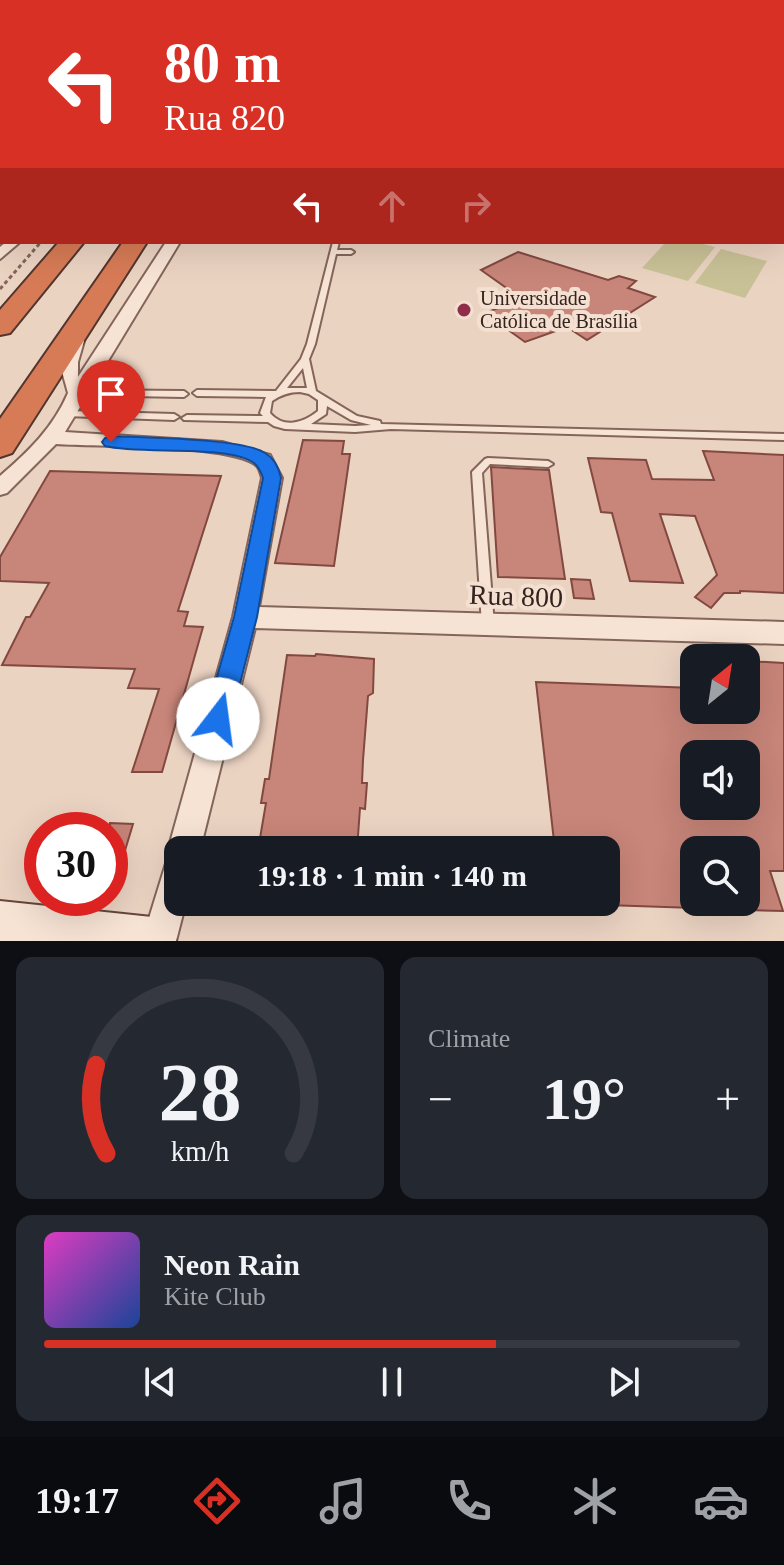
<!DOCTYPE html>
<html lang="en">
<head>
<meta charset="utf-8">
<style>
	body { margin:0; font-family:Georgia,serif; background:#242831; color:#f1f3f6; height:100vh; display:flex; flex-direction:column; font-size:30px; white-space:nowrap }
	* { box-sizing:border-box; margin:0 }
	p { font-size:26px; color:#9ea1a6 }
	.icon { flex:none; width:44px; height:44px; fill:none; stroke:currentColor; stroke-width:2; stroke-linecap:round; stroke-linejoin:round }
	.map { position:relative; height:941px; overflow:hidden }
	.drawer { display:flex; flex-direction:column; gap:16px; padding:16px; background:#0d0f14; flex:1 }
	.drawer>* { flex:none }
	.hud { position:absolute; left:0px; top:0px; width:784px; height:244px; box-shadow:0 8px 32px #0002; background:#d93025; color:#fff; overflow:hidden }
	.needle { width:52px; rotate:30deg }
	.tools { position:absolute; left:680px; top:644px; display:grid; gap:16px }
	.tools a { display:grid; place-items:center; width:80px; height:80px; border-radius:16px; background:#171b24; box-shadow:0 8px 32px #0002; font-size:40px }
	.speed { position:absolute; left:24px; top:812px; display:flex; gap:16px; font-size:40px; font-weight:700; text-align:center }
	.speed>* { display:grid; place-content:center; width:104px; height:104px; border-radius:50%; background:#171b24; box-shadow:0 8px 32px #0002; line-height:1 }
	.speed .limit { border:12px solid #d22; background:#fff; color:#111 }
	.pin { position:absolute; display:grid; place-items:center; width:68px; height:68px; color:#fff; margin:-82px -34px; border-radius:50% 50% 50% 0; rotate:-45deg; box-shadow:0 0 8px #0007 }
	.pin .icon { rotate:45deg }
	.me { position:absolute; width:88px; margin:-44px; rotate:15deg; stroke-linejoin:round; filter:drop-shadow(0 0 6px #0008) }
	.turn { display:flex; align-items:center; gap:28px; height:168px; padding:0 32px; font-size:36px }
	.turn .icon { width:104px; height:104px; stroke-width:2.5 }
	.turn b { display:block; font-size:56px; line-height:68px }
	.lanes { display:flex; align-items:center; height:76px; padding:0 32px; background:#0003; justify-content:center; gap:40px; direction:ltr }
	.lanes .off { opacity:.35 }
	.big { font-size:60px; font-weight:700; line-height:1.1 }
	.drawer .card { flex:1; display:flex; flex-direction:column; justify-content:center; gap:12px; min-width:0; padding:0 28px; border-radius:16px; background:#242831 }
	.drawer .dial { align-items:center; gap:0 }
	.dial svg { height:208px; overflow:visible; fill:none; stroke:#363941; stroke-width:7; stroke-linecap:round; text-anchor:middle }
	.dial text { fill:#f1f3f6; stroke:none }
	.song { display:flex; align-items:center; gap:24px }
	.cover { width:96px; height:96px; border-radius:12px; background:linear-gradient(135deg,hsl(310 70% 55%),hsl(220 70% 35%)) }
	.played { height:8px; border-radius:4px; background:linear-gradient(90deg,#d93025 65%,#363941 65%) }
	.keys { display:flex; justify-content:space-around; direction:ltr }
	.heat { display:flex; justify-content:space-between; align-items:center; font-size:44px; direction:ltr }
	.drawer .tiles { flex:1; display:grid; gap:16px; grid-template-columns:1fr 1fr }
	.card:last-child { grid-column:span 2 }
	.trip { position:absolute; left:164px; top:836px; width:456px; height:80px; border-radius:16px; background:#171b24; box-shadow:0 8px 32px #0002; font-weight:700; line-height:80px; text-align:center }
	.tabs { display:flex; height:128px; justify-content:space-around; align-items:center; background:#090b0e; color:#9ea1a6 }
	.tabs .icon { width:56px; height:56px }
	.tabs .on { color:#d93025 }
	.tabs b { font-size:36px; color:#f1f3f6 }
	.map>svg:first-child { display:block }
	.green { fill:#c9c196 }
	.building { fill:#c88579; stroke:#824941; stroke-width:2; fill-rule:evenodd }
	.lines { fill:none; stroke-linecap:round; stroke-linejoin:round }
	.lane-casing { stroke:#84655a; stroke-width:4 }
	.street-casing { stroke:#84655a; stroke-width:4 }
	.secondary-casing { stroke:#66463d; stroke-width:4 }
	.highway-casing { stroke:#52352e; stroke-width:4 }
	.path { stroke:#84655a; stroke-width:3; stroke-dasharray:4 3; stroke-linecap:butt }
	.lane { fill:#f7e3d4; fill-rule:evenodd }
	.street { fill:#f7e3d4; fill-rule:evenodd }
	.secondary { fill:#f7e3d4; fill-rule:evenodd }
	.highway { fill:#d77b56; fill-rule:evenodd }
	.route { fill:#1a73e8; stroke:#114b97; stroke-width:2 }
	.poi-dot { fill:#902d49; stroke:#f3e0d1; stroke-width:3 }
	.labels { text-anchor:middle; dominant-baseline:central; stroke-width:8; stroke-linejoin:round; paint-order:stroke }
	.far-poi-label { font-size:20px; fill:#34221e; stroke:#f3e0d1; text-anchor:start }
	.near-street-label { font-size:28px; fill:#34221e; stroke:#f3e0d1 }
</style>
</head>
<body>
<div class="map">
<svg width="784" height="941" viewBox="0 0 784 941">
	<rect width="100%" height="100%" fill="#ebd3c2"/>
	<g class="green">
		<path d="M666,242h29l20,5 -27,34 -46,-13z"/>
		<path d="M721,249l46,12 -22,37 -50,-15z"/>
	</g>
	<g class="building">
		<path d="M518,252l90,28 11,-4 17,5 -8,7 27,9 -68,43 -20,-13 -42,15 -40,-29 37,-14 -41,-29z"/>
		<path d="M303,440l41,1 -2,13h8l-16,112 -59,-3z"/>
		<path d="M703,451l81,4v138l-44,-2v2h-16l-13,15 -16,-11 22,-22 -22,-59 -35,-2 23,69 -53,-2 -18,-68 -11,-1 -13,-54 58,2 6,19 62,1z"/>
		<path d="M491,467l58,3 16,109 -67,-2z"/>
		<path d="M50,471l171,5 -43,135 10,1 -4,14 19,1 -41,145h-30l27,-83 -31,-1 7,-19 -133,-4 24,-48h4l19,-34 -49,-2v-24z"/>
		<path d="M571,579l19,1 4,19 -20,-1z"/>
		<path d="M316,654l58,5 -1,34 -5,3 -5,64 -1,23h5l-2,26 -5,-1 -3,42h-99l8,-47h-5l4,-24h4l18,-124 28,1z"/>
		<path d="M746,661l38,2v208h-14l13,40 -37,-1v-60h-52v58l-88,-3v-55h-51l-19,-168 158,6v22h52zM694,754h52v52h-52z"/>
		<path d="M110,823l23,1 -19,63h-4z"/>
	</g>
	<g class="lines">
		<defs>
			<g id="lane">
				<rect x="782" y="118" width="2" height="3"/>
				<path d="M2,226v5l-2,1v-5z"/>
				<path d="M333,242h6l-2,8h14l3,2 -3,2h-15l-21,90 -6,15 7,32 41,25 23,5 1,3 403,10v6l-393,-11 -36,3 -70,-3 -11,-3 -6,-4 -84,-2 -2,-2 5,-3 76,1 -3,-3 6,-16 -69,-1 -4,-3 4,-3 79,1 25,-32 6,-15zM303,368l4,20h-20zM300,392l9,2 9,6v11c-15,12 -34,18 -48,2l2,-12c9,-6 17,-9 28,-9zM327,406l24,14 20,5 -16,1 -44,-2 15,-10z"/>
				<path d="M78,390l106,1 4,3 -4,3 -109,-2 -1,-2 1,-2z"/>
				<path d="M69,411l105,3 5,3 -5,3 -108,-4 -2,-2 2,-2z"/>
				<path d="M488,458l60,3 5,3 -5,3 -58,-3 -8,9 12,152 -2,4 -4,1 -4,-1 -2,-4 -10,-153 13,-13z"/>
			</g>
			<g id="street">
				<rect x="0" y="153" width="2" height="6"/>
				<rect x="0" y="167" width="2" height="6"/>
				<path d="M6,242h14l-20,17v-12z"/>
				<path d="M166,242h14l-115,190 157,10 48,13 12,23 -23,129 525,15v22l-529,-16 -55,222h-22v52h8l-10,39h-34l25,-81 4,-2 -3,-8 65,-233 29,-139c-2,-7 -3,-12 -9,-15 -32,-19 -155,-16 -197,-19l-49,49 -7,2v-19c28,-24 53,-48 68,-83l-7,-25 9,-30h12l2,3 -6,21v15z"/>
			</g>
			<path id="secondary" d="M0,901l152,16 17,7 7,17h-176z"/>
			<g id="highway">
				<path d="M59,242h25l-74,91 -10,2v-25z"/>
				<path d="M123,242h24l-135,211 -12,4v-38z"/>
			</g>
		</defs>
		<use href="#lane" class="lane-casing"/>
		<use href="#street" class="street-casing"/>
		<use href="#secondary" class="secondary-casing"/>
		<use href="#highway" class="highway-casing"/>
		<path class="path" d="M0,289l41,-47"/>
		<use href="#lane" class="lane"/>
		<use href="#street" class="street"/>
		<use href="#secondary" class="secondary"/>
		<use href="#highway" class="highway"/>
	</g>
	<linearGradient id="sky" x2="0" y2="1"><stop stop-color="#8db8d1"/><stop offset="0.45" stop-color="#f6ebe4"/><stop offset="1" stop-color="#f6ebe4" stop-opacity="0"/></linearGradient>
	<rect width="784" height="238" fill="url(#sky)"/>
	<path class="route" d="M111,436c31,2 132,2 154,17 9,5 14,16 16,25l-24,139 -26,102 -4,9 -9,3 -9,-3 -4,-9 29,-102 29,-139c-2,-6 -4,-11 -9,-15 -25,-19 -115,-8 -149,-17l-3,-4 3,-4z"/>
	<circle class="poi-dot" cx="464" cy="310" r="8"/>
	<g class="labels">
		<g class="far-poi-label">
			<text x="480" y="298">Universidade<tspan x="480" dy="23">Católica de Brasília</tspan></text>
		</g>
		<g class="near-street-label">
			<text transform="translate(516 596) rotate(2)">Rua 800</text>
		</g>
	</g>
</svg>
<div class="tools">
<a><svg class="needle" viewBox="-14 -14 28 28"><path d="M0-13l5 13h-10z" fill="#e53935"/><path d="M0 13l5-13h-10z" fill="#9ea1a6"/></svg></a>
<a><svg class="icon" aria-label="sound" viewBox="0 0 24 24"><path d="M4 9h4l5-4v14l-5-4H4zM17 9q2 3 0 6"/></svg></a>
<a><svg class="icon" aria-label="search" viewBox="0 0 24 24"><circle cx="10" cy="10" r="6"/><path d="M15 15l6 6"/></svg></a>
</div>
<div class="speed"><div class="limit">30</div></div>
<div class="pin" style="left:111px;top:442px;background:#d93025"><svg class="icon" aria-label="arrive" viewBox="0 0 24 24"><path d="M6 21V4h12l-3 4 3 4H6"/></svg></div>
<svg class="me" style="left:218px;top:719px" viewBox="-20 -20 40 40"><circle r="19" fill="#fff"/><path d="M0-13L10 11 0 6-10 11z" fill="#1a73e8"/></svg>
<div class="trip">19:18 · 1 min · 140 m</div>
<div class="hud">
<div class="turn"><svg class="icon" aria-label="left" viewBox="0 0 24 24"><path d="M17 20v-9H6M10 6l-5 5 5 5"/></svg><div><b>80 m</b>Rua 820</div></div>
<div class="lanes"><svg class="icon" aria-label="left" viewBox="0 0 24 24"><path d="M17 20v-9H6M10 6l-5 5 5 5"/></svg><svg class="icon off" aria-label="ahead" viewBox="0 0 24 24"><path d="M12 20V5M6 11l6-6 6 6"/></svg><svg class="icon off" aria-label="right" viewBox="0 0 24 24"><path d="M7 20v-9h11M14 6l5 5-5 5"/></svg></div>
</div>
</div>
<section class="drawer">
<div class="tiles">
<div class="card dial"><svg viewBox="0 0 100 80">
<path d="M14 69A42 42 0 1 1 86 69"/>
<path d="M14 69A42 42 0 0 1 10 35" stroke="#d93025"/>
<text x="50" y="56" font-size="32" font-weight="700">28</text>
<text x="50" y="72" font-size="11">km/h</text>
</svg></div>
<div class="card"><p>Climate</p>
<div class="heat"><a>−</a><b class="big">19°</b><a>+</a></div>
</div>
<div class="card">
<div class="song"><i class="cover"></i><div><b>Neon Rain</b><p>Kite Club</p></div></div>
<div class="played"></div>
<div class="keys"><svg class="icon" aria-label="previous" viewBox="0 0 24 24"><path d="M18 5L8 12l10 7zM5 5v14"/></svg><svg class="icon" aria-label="pause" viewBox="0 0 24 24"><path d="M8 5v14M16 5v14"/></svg><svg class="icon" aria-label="next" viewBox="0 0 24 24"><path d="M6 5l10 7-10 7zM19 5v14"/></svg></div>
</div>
</div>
</section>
<nav class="tabs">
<b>19:17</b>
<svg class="icon on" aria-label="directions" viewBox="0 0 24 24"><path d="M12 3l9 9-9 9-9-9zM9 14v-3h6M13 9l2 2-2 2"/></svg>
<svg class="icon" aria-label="music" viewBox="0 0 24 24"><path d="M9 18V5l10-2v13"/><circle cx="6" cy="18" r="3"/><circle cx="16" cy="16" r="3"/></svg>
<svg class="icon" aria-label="phone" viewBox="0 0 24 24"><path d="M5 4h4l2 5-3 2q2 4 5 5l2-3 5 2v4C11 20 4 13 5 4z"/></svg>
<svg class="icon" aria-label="climate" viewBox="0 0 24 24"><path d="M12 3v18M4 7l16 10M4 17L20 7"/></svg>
<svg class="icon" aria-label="car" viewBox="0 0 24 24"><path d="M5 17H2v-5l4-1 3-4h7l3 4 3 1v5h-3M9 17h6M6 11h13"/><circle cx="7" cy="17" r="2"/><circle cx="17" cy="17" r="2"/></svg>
</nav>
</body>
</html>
